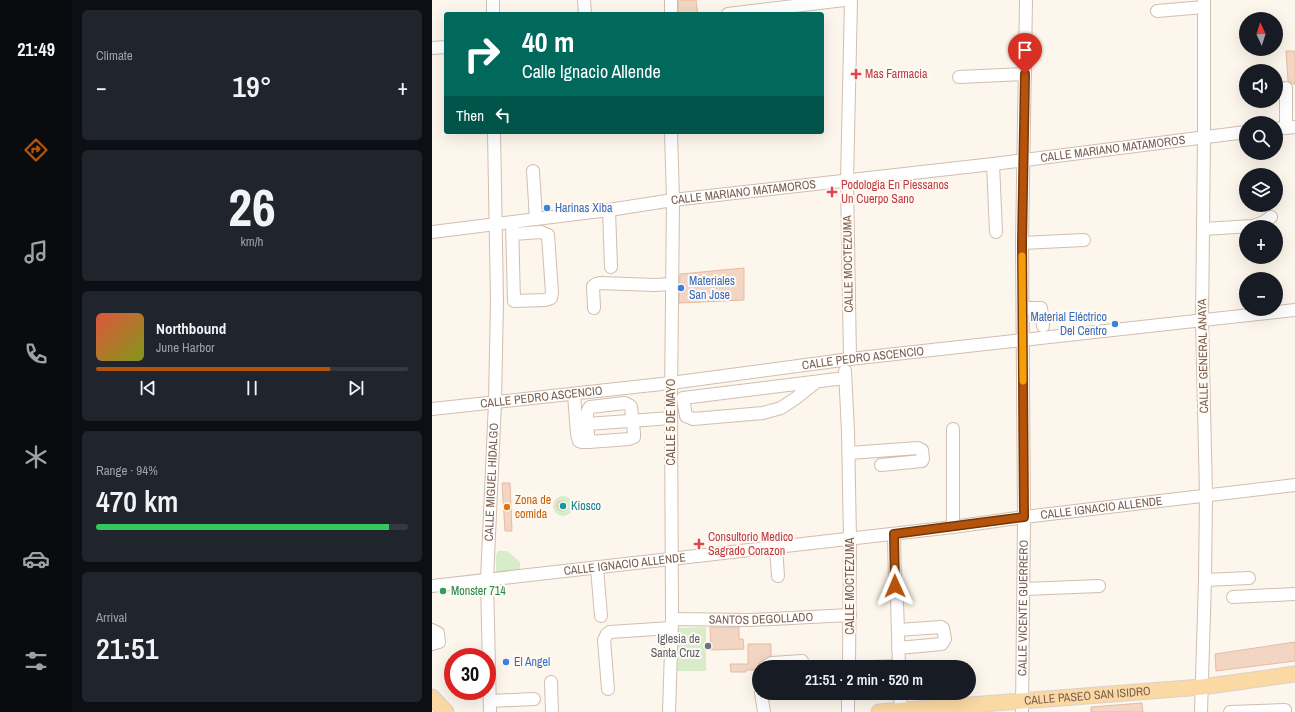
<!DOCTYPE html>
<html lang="en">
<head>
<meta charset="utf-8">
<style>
	body { margin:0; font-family:"Archivo Narrow",sans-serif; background:#20242c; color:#f1f3f6; height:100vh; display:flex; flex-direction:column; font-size:15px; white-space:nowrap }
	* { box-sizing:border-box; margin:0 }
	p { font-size:13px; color:#9ea1a6 }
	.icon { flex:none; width:22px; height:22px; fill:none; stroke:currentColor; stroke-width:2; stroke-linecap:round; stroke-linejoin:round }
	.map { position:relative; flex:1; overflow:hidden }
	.side { display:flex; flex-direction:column; gap:10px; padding:10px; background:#0d0f14; width:360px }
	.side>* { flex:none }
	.hud { position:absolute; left:12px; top:12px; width:380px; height:122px; border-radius:4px; box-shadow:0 4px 16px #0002; background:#00695c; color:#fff; overflow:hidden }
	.needle { width:26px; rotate:356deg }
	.fabs { position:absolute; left:807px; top:12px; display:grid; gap:8px }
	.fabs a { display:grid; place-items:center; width:44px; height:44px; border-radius:50%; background:#171b24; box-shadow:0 4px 16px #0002; font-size:20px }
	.speed { position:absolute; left:12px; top:648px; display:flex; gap:8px; font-size:20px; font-weight:700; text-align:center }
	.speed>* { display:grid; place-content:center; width:52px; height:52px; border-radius:50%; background:#171b24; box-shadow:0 4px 16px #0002; line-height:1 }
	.speed .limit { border:6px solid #d22; background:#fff; color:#111 }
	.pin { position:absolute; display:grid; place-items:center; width:34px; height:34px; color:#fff; margin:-41px -17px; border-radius:50% 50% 50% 0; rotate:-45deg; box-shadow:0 0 4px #0007 }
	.pin .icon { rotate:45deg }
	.me { position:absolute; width:44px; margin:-22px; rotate:359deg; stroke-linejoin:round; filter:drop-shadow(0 0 3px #0008) }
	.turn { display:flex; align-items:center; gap:14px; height:84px; padding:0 12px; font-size:18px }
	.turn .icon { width:52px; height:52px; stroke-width:2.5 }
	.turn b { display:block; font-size:28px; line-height:34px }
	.then { display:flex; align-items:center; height:38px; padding:0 12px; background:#0003; gap:8px; font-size:15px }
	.big { font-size:30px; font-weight:600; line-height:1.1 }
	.side .card { flex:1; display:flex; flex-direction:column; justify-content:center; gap:6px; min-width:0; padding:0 14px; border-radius:6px; background:#20242c }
	.side .dial { align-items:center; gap:0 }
	.dial b { font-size:52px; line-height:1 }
	.song { display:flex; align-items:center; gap:12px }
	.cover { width:48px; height:48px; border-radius:6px; background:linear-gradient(135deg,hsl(10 70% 55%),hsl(70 70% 35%)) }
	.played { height:4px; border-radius:2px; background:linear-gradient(90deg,#b45309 75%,#363941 75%) }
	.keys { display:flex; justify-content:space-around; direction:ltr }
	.heat { display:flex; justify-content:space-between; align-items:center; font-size:22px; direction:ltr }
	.charge { height:6px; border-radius:3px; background:linear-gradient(90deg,#34c759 94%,#363941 0) }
	.trip { position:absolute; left:320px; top:660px; width:224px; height:40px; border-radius:20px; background:#171b24; box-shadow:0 4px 16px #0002; font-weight:600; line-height:40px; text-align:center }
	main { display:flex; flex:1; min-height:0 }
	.menu { display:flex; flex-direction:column; width:72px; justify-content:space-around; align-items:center; background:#090b0e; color:#9ea1a6 }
	.menu .icon { width:28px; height:28px }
	.menu .selected { color:#b45309 }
	.menu b { font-size:18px; color:#f1f3f6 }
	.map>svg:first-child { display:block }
	.green { fill:#d8ecc9 }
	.building { fill:#f3d5c3; stroke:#e6bba3 }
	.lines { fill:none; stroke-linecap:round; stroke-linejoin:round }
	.minor-casing { stroke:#d1beb0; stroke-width:14 }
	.major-casing { stroke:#dad1cd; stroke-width:17 }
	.minor { stroke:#fff; stroke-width:12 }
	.major { stroke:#fbd9a5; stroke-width:15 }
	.route-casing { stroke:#753606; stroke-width:10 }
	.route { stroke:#b45309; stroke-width:7 }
	.slow { stroke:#f59e0b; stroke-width:7 }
	.health-dot { fill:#e0444e; stroke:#fffaf3; stroke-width:1.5 }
	.shop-dot { fill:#3f7fe0; stroke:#fffaf3; stroke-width:1.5 }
	.culture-dot { fill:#0f9aa8; stroke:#fffaf3; stroke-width:1.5 }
	.food-dot { fill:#e8710a; stroke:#fffaf3; stroke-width:1.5 }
	.leisure-dot { fill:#2e9e5b; stroke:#fffaf3; stroke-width:1.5 }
	.worship-dot { fill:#6b7280; stroke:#fffaf3; stroke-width:1.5 }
	.labels { text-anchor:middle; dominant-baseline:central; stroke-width:4; stroke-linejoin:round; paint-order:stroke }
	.health-label { font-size:12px; fill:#be3a42; stroke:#fffaf3; text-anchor:start }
	.street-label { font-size:12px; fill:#7a5c4d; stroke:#fffaf3 }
	.shop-label { font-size:12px; fill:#366cbe; stroke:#fffaf3; text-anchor:start }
	.food-label { font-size:12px; fill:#c56008; stroke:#fffaf3; text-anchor:start }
	.culture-label { font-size:12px; fill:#0d838f; stroke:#fffaf3; text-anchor:start }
	.leisure-label { font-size:12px; fill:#27864d; stroke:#fffaf3; text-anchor:start }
	.worship-label { font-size:12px; fill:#5b616d; stroke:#fffaf3; text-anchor:end }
</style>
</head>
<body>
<main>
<nav class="menu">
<b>21:49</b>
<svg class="icon selected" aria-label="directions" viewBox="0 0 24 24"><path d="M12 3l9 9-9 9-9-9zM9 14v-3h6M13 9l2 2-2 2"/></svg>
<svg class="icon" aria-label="music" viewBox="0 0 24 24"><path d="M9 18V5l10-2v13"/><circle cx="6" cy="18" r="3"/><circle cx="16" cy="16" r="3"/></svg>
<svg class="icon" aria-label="phone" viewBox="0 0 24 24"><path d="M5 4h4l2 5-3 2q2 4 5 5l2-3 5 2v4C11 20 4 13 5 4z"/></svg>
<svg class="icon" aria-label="climate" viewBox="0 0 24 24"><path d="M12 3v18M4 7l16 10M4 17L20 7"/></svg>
<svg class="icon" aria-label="car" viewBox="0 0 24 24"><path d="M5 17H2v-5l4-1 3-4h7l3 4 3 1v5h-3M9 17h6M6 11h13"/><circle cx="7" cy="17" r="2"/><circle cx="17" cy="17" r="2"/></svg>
<svg class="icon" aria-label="filters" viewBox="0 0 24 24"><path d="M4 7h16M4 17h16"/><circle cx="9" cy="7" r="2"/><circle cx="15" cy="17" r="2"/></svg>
</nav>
<section class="side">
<div class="card"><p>Climate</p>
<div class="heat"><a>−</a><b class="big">19°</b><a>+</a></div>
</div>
<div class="card dial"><b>26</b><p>km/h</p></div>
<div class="card">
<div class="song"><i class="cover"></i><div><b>Northbound</b><p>June Harbor</p></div></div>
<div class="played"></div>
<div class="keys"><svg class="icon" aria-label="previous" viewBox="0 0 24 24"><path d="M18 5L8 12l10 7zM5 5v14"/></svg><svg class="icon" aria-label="pause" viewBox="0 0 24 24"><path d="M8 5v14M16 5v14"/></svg><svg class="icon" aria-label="next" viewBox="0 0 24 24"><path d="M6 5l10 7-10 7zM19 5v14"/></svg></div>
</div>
<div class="card"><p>Range · 94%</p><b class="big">470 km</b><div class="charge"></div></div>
<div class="card"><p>Arrival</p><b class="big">21:51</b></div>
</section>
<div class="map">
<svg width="863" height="712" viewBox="0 0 863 712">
	<rect width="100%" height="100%" fill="#fdf6ec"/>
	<g class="green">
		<circle cx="131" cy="506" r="10"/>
		<path d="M66,551h9l13,11v8l-3,4 -21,1v-19z"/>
		<path d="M274,627v44h-32l1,-43z"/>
	</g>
	<g class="building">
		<path d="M246,0h18l2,14h-20z"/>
		<path d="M854,51h9v33h-2l-5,-3z"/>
		<path d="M312,268v32l-65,3 1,-29z"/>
		<path d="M70,483h8l2,48h-7z"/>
		<circle cx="130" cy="506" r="5"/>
		<path d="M278,627h29v12h4l1,10 -33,1z"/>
		<path d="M863,642v19l-79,10 -1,-17z"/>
		<path d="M316,644h23v12l-12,7 -1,7h-12v2h-15l-1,-8h18z"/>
		<path d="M710,703l1,9h-52v-5z"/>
	</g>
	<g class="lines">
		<defs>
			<g id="minor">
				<path d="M152,0l1,14"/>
				<path d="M239,0v14"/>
				<path d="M725,11l47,-4"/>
				<path d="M61,14v-14"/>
				<path d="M296,14l116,-14"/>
				<path d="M0,48l14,-1"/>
				<path d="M527,77l66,-3"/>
				<path d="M854,88v40"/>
				<path d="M844,129l19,-2"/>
				<path d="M561,164l3,68"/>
				<path d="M101,171l3,48"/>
				<path d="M177,210l2,57"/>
				<path d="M80,223l2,78 31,-1 6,-2 1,-5 -4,-58 -7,-3 -28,2"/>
				<path d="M771,229l50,-3 11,-4 7,-5"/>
				<path id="s1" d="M0,232l177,-22 64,-10 320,-36 253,-32"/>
				<path d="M590,243l62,-3"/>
				<path d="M162,308l-1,-22 3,-2 4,-1 55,2 16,-1"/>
				<path d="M591,308h18l2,18"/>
				<path d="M418,359l-3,-178 4,-181"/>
				<path d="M413,371l3,61 2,107 -1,128"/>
				<path d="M384,382l-20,16 -15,10 -18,5 -70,6 -7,-3 -3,-18 162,-20"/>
				<path d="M142,394l3,40 2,7 3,1h7l40,-3 5,-2v-4l-3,-26 -2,-2 -4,-2 -35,4c-6,6 -2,26 -1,35"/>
				<path id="s2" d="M0,409l239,-26 179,-24 445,-49"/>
				<path d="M155,424l84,-6"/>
				<path d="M521,429v98"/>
				<path d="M417,453l69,-5 4,2 1,9 -1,2 -41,4"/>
				<path d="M462,534l1,52"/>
				<path d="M344,547l2,29"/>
				<path d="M165,568l4,48"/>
				<path d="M773,580l44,-2"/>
				<path id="s3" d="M0,586l521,-59 71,-10 271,-32"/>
				<path d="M592,589l75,-3"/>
				<path d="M801,597l62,-3"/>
				<path d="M465,600l2,67"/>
				<path id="s4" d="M240,619l78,1 100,-5"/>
				<path d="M0,630l6,3 1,9 -7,2"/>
				<path d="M466,630l43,-3 2,1 2,11 -3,5 -44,4"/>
				<path d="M333,667l7,-4 30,-2"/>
				<path d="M440,667l27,-1"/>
				<path d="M119,682l1,30"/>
				<path d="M176,689l-4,-49 3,-6 3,-2 61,-4"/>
				<path d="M329,693l3,19"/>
				<path d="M468,693l1,17"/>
				<path d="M58,701l44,-2"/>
				<path id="s5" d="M58,712l-3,-132 8,-178 2,-101 -3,-169"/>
				<path d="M237,712l3,-93 -1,-220 2,-199 -2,-68"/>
				<path d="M416,712v-19"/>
				<path id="s6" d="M590,712l2,-195 -2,-274 4,-243"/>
				<path d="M769,712l4,-132 1,-85 -4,-174 2,-184v-137"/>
				<path d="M798,712l55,-2"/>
			</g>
			<g id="major">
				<path d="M0,697l14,15"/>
				<path id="s7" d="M447,712l323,-25 93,-13"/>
			</g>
		</defs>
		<use href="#minor" class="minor-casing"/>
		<use href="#major" class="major-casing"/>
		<use href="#minor" class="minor"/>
		<use href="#major" class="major"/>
	</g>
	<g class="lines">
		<defs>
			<path id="route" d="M463,586l-1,-52 130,-17 -2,-274 3,-169"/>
		</defs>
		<use href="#route" class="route-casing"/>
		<use href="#route" class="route"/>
		<path class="slow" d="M590,256l1,125"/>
	</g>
	<g class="health-dot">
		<path d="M422 68h4v4h4v4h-4v4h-4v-4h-4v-4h4z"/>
		<path d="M398 186h4v4h4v4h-4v4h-4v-4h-4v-4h4z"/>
		<path d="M265 538h4v4h4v4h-4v4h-4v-4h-4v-4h4z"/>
	</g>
	<g class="shop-dot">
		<circle cx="115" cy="208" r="4"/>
		<circle cx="249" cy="288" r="4"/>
		<circle cx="683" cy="324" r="4"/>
		<circle cx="74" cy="662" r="4"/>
	</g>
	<circle class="culture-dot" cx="131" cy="506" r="4"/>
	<circle class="food-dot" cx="75" cy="507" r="4"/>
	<circle class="leisure-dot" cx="11" cy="591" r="4"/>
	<circle class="worship-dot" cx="276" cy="646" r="4"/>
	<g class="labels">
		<g class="health-label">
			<text x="433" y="74">Mas Farmacia</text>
			<text x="409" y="185">Podologia En Piessanos<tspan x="409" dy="14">Un Cuerpo Sano</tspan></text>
			<text x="276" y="537">Consultorio Medico<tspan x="276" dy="14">Sagrado Corazon</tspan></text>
		</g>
		<g class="street-label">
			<text stroke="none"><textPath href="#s1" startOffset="686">CALLE MARIANO MATAMOROS</textPath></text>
			<text stroke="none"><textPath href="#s1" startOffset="314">CALLE MARIANO MATAMOROS</textPath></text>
			<text transform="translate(416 264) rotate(-91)">CALLE MOCTEZUMA</text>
			<text transform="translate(771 356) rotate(-91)">CALLE GENERAL ANAYA</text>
			<text stroke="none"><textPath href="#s2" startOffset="434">CALLE PEDRO ASCENCIO</textPath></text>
			<text stroke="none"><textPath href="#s2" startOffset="110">CALLE PEDRO ASCENCIO</textPath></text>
			<text transform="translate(239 422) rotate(-90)">CALLE 5 DE MAYO</text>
			<text stroke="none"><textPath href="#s5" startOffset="230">CALLE MIGUEL HIDALGO</textPath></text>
			<text stroke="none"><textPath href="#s3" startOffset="674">CALLE IGNACIO ALLENDE</textPath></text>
			<text stroke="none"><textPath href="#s3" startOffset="194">CALLE IGNACIO ALLENDE</textPath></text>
			<text transform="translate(418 586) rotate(-90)">CALLE MOCTEZUMA</text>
			<text stroke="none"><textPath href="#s6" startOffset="104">CALLE VICENTE GUERRERO</textPath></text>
			<text stroke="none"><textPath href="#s4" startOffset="89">SANTOS DEGOLLADO</textPath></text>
			<text stroke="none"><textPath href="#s7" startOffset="209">CALLE PASEO SAN ISIDRO</textPath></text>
		</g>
		<g class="shop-label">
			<text x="123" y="208">Harinas Xiba</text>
			<text x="257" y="281">Materiales<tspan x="257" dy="14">San Jose</tspan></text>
			<text x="675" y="317" text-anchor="end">Material Eléctrico<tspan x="675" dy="14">Del Centro</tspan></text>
			<text x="82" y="662">El Angel</text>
		</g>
		<g class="food-label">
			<text x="83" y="500">Zona de<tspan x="83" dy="14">comida</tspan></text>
		</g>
		<g class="culture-label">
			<text x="139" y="506">Kiosco</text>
		</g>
		<g class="leisure-label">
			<text x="19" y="591">Monster 714</text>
		</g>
		<g class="worship-label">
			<text x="268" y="639">Iglesia de<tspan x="268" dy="14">Santa Cruz</tspan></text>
		</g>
	</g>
</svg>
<div class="fabs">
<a><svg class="needle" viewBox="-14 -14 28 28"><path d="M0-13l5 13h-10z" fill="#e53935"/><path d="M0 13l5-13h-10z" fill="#9ea1a6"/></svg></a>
<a><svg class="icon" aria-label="sound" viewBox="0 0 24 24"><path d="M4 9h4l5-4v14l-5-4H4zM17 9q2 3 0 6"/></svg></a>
<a><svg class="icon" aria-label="search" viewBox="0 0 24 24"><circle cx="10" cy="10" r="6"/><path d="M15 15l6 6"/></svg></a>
<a><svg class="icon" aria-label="layers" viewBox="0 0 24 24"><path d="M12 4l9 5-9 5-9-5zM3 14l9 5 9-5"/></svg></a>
<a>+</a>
<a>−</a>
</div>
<div class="speed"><div class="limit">30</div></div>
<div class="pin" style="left:593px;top:74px;background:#d93025"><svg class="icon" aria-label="arrive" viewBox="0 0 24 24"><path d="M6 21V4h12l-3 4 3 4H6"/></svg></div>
<svg class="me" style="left:463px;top:586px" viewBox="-20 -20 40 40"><path d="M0-17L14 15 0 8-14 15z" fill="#b45309" stroke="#fff" stroke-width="4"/></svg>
<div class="trip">21:51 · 2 min · 520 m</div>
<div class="hud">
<div class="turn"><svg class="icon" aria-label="right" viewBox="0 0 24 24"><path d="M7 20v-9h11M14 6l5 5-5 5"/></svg><div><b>40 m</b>Calle Ignacio Allende</div></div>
<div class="then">Then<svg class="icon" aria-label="left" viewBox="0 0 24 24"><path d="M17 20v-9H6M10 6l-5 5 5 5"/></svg></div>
</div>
</div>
</main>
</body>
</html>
